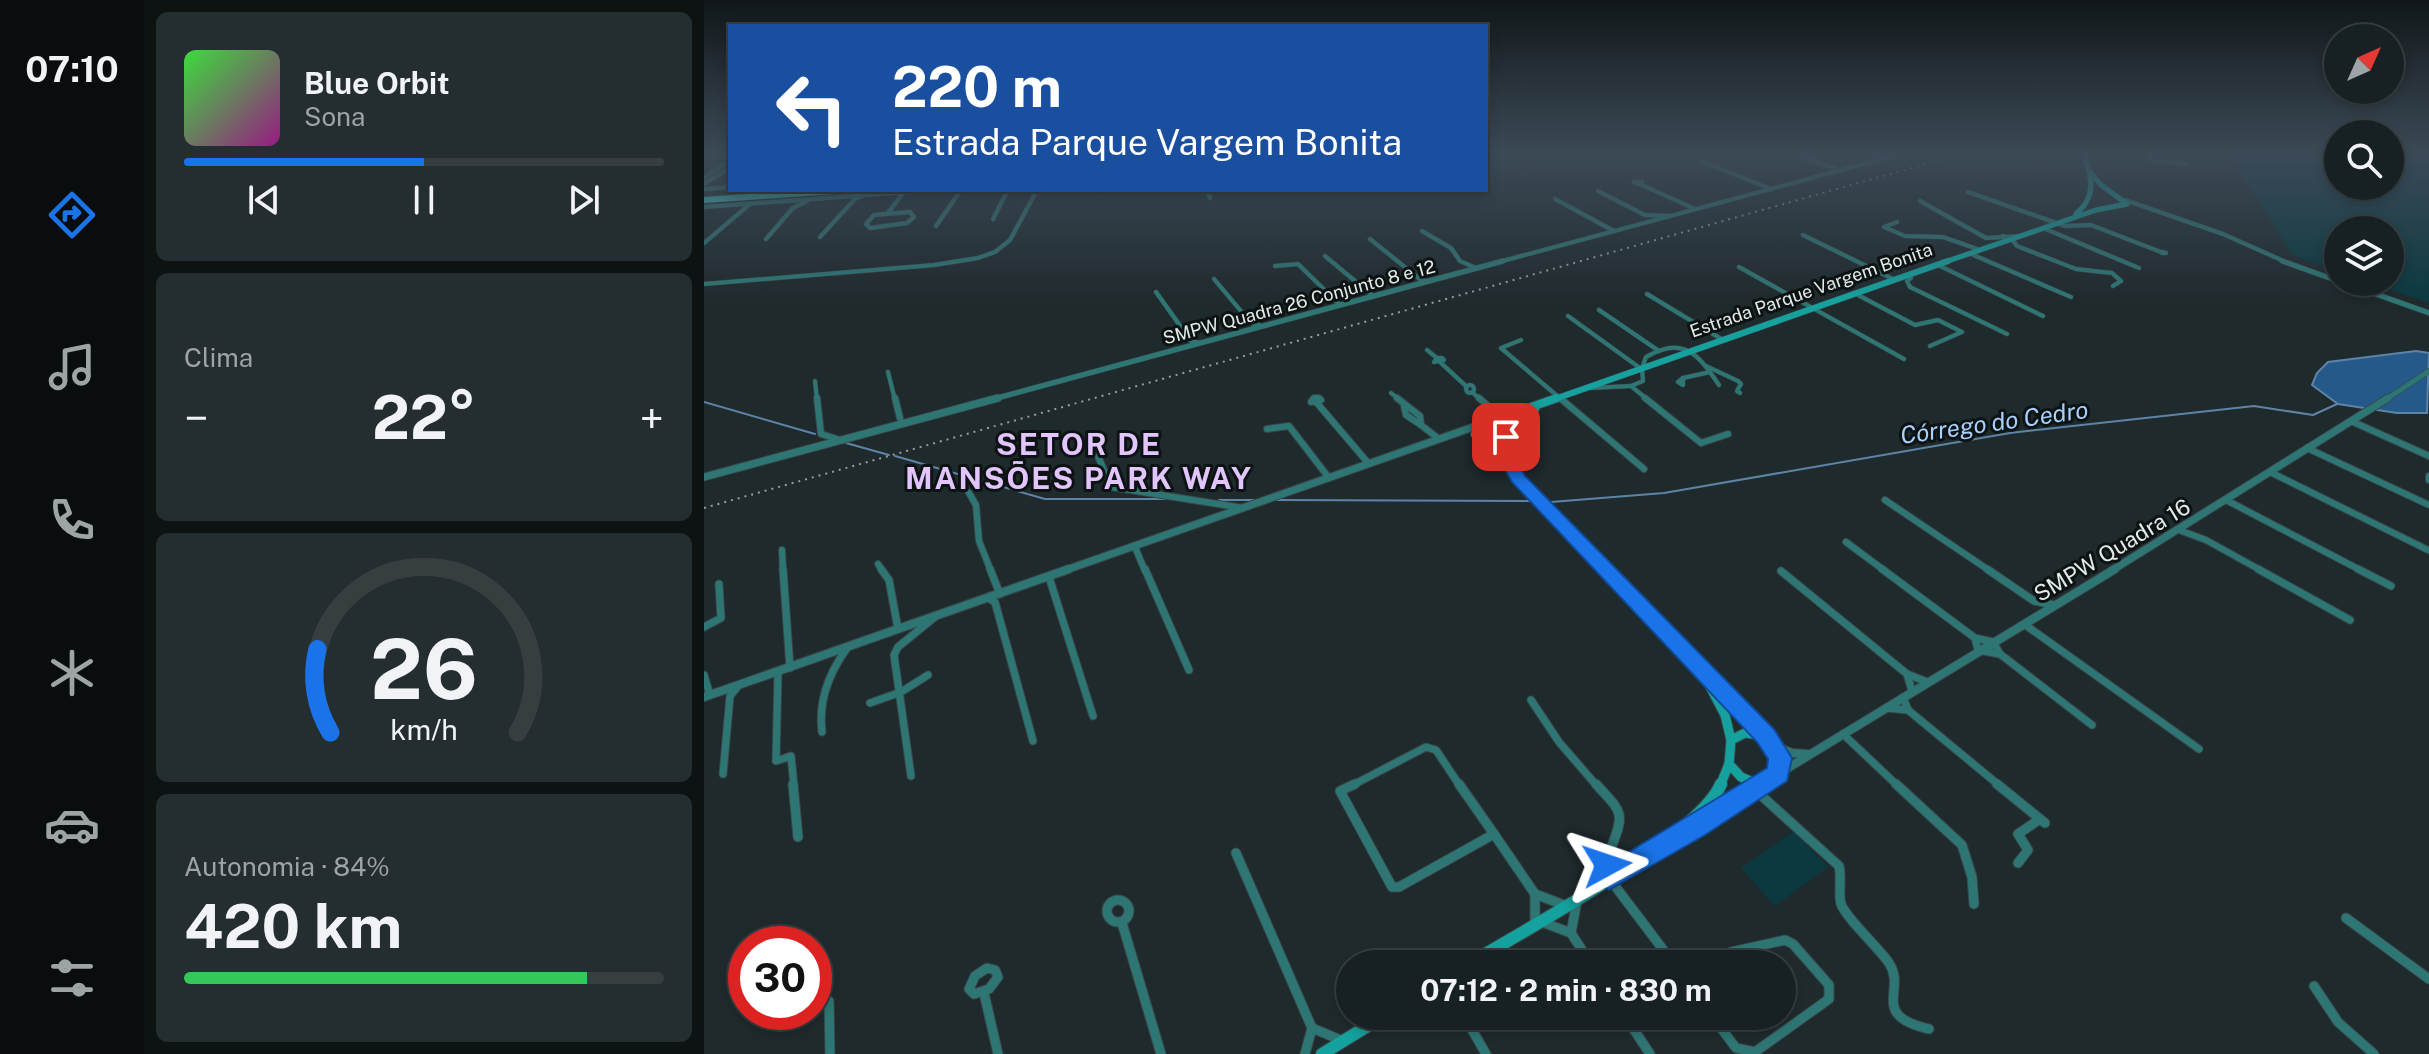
<!DOCTYPE html>
<html lang="pt">
<head>
<meta charset="utf-8">
<style>
	body { margin:0; font-family:"Public Sans",sans-serif; background:#242d2f; color:#f1f3f6; height:100vh; display:flex; flex-direction:column; font-size:30px; white-space:nowrap }
	* { box-sizing:border-box; margin:0 }
	p { font-size:26px; color:#9ea3a5 }
	.icon { flex:none; width:44px; height:44px; fill:none; stroke:currentColor; stroke-width:2; stroke-linecap:round; stroke-linejoin:round }
	.map { position:relative; flex:1; overflow:hidden }
	.sheet { display:flex; flex-direction:column; gap:12px; padding:12px; background:#0d1213; width:560px }
	.sheet>* { flex:none }
	.banner { position:absolute; left:24px; top:24px; width:760px; height:168px; border-radius:0px; box-shadow:0 4px 12px #0003,0 0 0 2px #363e40; background:#1a4fa0; color:#fff; overflow:hidden }
	.needle { width:52px; rotate:45deg }
	.fabs { position:absolute; left:1620px; top:24px; display:grid; gap:16px }
	.fabs a { display:grid; place-items:center; width:80px; height:80px; border-radius:50%; background:#172022; box-shadow:0 4px 12px #0003,0 0 0 2px #363e40; font-size:40px }
	.speed { position:absolute; left:24px; top:926px; display:flex; gap:16px; font-size:40px; font-weight:700; text-align:center }
	.speed>* { display:grid; place-content:center; width:104px; height:104px; border-radius:50%; background:#172022; box-shadow:0 4px 12px #0003,0 0 0 2px #363e40; line-height:1 }
	.speed .limit { border:12px solid #d22; background:#fff; color:#111 }
	.pin { position:absolute; display:grid; place-items:center; width:68px; height:68px; color:#fff; margin:-34px; border-radius:16px; box-shadow:0 4px 12px #0006 }
	.me { position:absolute; width:88px; margin:-44px; rotate:85deg; stroke-linejoin:round; filter:drop-shadow(0 0 6px #0008) }
	.turn { display:flex; align-items:center; gap:28px; height:168px; padding:0 32px; font-size:36px }
	.turn .icon { width:104px; height:104px; stroke-width:2.5 }
	.turn b { display:block; font-size:56px; line-height:68px }
	.big { font-size:60px; font-weight:700; line-height:1.1 }
	.sheet .widget { flex:1; display:flex; flex-direction:column; justify-content:center; gap:12px; min-width:0; padding:0 28px; border-radius:12px; background:#242d2f }
	.sheet .dial { align-items:center; gap:0 }
	.dial svg { height:208px; overflow:visible; fill:none; stroke:#363e40; stroke-width:7; stroke-linecap:round; text-anchor:middle }
	.dial text { fill:#f1f3f6; stroke:none }
	.song { display:flex; align-items:center; gap:24px }
	.cover { width:96px; height:96px; border-radius:12px; background:linear-gradient(135deg,hsl(120 70% 55%),hsl(310 70% 35%)) }
	.played { height:8px; border-radius:4px; background:linear-gradient(90deg,#1a73e8 50%,#363e40 50%) }
	.keys { display:flex; justify-content:space-around; direction:ltr }
	.heat { display:flex; justify-content:space-between; align-items:center; font-size:44px; direction:ltr }
	.charge { height:12px; border-radius:6px; background:linear-gradient(90deg,#34c759 84%,#363e40 0) }
	.trip { position:absolute; left:632px; top:950px; width:460px; height:80px; border-radius:40px; background:#172022; box-shadow:0 4px 12px #0003,0 0 0 2px #363e40; font-weight:700; line-height:80px; text-align:center }
	main { display:flex; flex:1; min-height:0 }
	.tab-bar { display:flex; flex-direction:column; width:144px; justify-content:space-around; align-items:center; background:#090d0e; color:#9ea3a5 }
	.tab-bar .icon { width:56px; height:56px }
	.tab-bar .active { color:#1a73e8 }
	.tab-bar b { font-size:36px; color:#f1f3f6 }
	.map>svg:first-child { display:block }
	.green { fill:#0c3940 }
	.water { fill:#24598a; stroke:#5d84a7; stroke-width:2 }
	.lines { fill:none; stroke-linecap:round; stroke-linejoin:round }
	.stream { stroke:#5d84a7; stroke-width:2 }
	.minor-far3-casing { stroke:#3a4548; stroke-width:5 }
	.minor-far2-casing { stroke:#3a4548; stroke-width:8 }
	.minor-far1-casing { stroke:#3a4548; stroke-width:9 }
	.minor-casing { stroke:#3a4548; stroke-width:11 }
	.tertiary-far3-casing { stroke:#3a4548; stroke-width:5 }
	.tertiary-far2-casing { stroke:#3a4548; stroke-width:6 }
	.tertiary-far1-casing { stroke:#3a4548; stroke-width:9 }
	.tertiary-casing { stroke:#3a4548; stroke-width:10 }
	.secondary-far4-casing { stroke:#3a4548; stroke-width:6 }
	.secondary-far3-casing { stroke:#3a4548; stroke-width:7 }
	.secondary-far2-casing { stroke:#3a4548; stroke-width:10 }
	.secondary-far1-casing { stroke:#3a4548; stroke-width:11 }
	.secondary-casing { stroke:#3a4548; stroke-width:14 }
	.trunk-casing { stroke:#3a4548; stroke-width:7 }
	.minor-far3 { stroke:#2e7674; stroke-width:4 }
	.minor-far2 { stroke:#2e7674; stroke-width:6 }
	.minor-far1 { stroke:#2e7674; stroke-width:7 }
	.minor { stroke:#2e7674; stroke-width:9 }
	.tertiary-far3 { stroke:#2e7674; stroke-width:4 }
	.tertiary-far2 { stroke:#2e7674; stroke-width:5 }
	.tertiary-far1 { stroke:#2e7674; stroke-width:7 }
	.tertiary { stroke:#2e7674; stroke-width:8 }
	.secondary-far4 { stroke:#15a29e; stroke-width:5 }
	.secondary-far3 { stroke:#15a29e; stroke-width:6 }
	.secondary-far2 { stroke:#15a29e; stroke-width:8 }
	.secondary-far1 { stroke:#15a29e; stroke-width:9 }
	.secondary { stroke:#15a29e; stroke-width:12 }
	.trunk { stroke:#42cfca; stroke-width:6 }
	.rail { stroke:#949d9f; stroke-width:2; stroke-dasharray:2 5; stroke-linecap:butt }
	.route { fill:#1a73e8; stroke:#114b97; stroke-width:2 }
	.labels { text-anchor:middle; dominant-baseline:central; stroke-width:6; stroke-linejoin:round; paint-order:stroke }
	.far-street-label { font-size:18px; fill:#e2eaeb; stroke:#0d1213 }
	.street-label { font-size:22px; fill:#e2eaeb; stroke:#0d1213 }
	.water-label { font-size:24px; font-style:italic; fill:#a6d0fd; stroke:#0d1213 }
	.district-label { font-size:30px; font-weight:bold; letter-spacing:2px; fill:#e1c5fc; stroke:#0d1213 }
</style>
</head>
<body>
<main>
<nav class="tab-bar">
<b>07:10</b>
<svg class="icon active" aria-label="directions" viewBox="0 0 24 24"><path d="M12 3l9 9-9 9-9-9zM9 14v-3h6M13 9l2 2-2 2"/></svg>
<svg class="icon" aria-label="music" viewBox="0 0 24 24"><path d="M9 18V5l10-2v13"/><circle cx="6" cy="18" r="3"/><circle cx="16" cy="16" r="3"/></svg>
<svg class="icon" aria-label="phone" viewBox="0 0 24 24"><path d="M5 4h4l2 5-3 2q2 4 5 5l2-3 5 2v4C11 20 4 13 5 4z"/></svg>
<svg class="icon" aria-label="climate" viewBox="0 0 24 24"><path d="M12 3v18M4 7l16 10M4 17L20 7"/></svg>
<svg class="icon" aria-label="car" viewBox="0 0 24 24"><path d="M5 17H2v-5l4-1 3-4h7l3 4 3 1v5h-3M9 17h6M6 11h13"/><circle cx="7" cy="17" r="2"/><circle cx="17" cy="17" r="2"/></svg>
<svg class="icon" aria-label="filters" viewBox="0 0 24 24"><path d="M4 7h16M4 17h16"/><circle cx="9" cy="7" r="2"/><circle cx="15" cy="17" r="2"/></svg>
</nav>
<section class="sheet">
<div class="widget">
<div class="song"><i class="cover"></i><div><b>Blue Orbit</b><p>Sona</p></div></div>
<div class="played"></div>
<div class="keys"><svg class="icon" aria-label="previous" viewBox="0 0 24 24"><path d="M18 5L8 12l10 7zM5 5v14"/></svg><svg class="icon" aria-label="pause" viewBox="0 0 24 24"><path d="M8 5v14M16 5v14"/></svg><svg class="icon" aria-label="next" viewBox="0 0 24 24"><path d="M6 5l10 7-10 7zM19 5v14"/></svg></div>
</div>
<div class="widget"><p>Clima</p>
<div class="heat"><a>−</a><b class="big">22°</b><a>+</a></div>
</div>
<div class="widget dial"><svg viewBox="0 0 100 80">
<path d="M14 69A42 42 0 1 1 86 69"/>
<path d="M14 69A42 42 0 0 1 9 37" stroke="#1a73e8"/>
<text x="50" y="56" font-size="32" font-weight="700">26</text>
<text x="50" y="72" font-size="11">km/h</text>
</svg></div>
<div class="widget"><p>Autonomia · 84%</p><b class="big">420 km</b><div class="charge"></div></div>
</section>
<div class="map">
<svg width="1725" height="1054" viewBox="0 0 1725 1054">
	<rect width="100%" height="100%" fill="#1f2a2d"/>
	<g class="green">
		<path d="M1525,154h109v32h52v-32h39v149l-60,-21h21v-52h-52v41l-46,-16z"/>
		<path d="M1090,831l34,36 -53,39 -34,-38z"/>
	</g>
	<path class="water" d="M1712,351l13,2 -2,60h-30l-59,-9 -26,-19 5,-12 11,-11z"/>
	<g class="lines">
		<g class="stream">
			<path d="M0,402l111,32"/>
			<path d="M142,443l43,12"/>
			<path d="M191,456l150,43h127"/>
			<path d="M515,500h39"/>
			<path d="M572,500l259,1"/>
			<path d="M847,502l113,-9 346,-60 244,-27 59,9 24,-11"/>
		</g>
		<defs>
			<g id="minor-far3">
				<path d="M1091,154l45,16"/>
				<path d="M1444,154l3,6 35,4"/>
				<path d="M7,155h19"/>
				<path d="M1002,162l-5,-1 70,28"/>
				<path d="M0,178l26,-18"/>
				<path d="M930,182h8l-4,2z"/>
				<path d="M0,184l26,-16"/>
				<path d="M936,184l55,25"/>
				<path d="M385,190l10,2"/>
				<path d="M503,190l3,8"/>
				<path d="M894,191l47,24 24,1"/>
				<path d="M1264,192l97,34 26,-1 70,27"/>
				<path d="M851,199l59,32"/>
				<path d="M1216,201l66,37 35,-2"/>
				<path d="M206,212l4,5 -7,6 -37,5 -4,-4 8,-9z"/>
				<path d="M184,213l15,-20"/>
				<path d="M289,219l15,-29"/>
				<path d="M1193,222l-13,5 21,9 38,1 37,13"/>
				<path d="M232,226l25,-36"/>
				<path d="M1339,228l96,40"/>
				<path d="M718,231l29,17 9,13 16,7"/>
				<path d="M1099,235l92,45"/>
				<path d="M1299,236l9,3 5,7 59,23 36,4 9,8 -8,5"/>
				<path d="M116,237l35,-38 8,-3"/>
				<path d="M62,239l27,-31 16,-8"/>
				<path d="M666,239l51,41 6,1"/>
				<path d="M0,243l46,-39"/>
				<path d="M1458,252l4,1h-4z"/>
				<path d="M1267,254l100,43"/>
				<path d="M621,256l48,40"/>
				<path d="M1234,265l105,51"/>
				<path d="M571,266l23,-2 42,41"/>
				<path d="M1035,267l165,92"/>
				<path d="M510,279l37,44 11,3"/>
				<path d="M0,284l230,-19 44,-7 17,-6 15,-12 27,-50"/>
				<path d="M1206,287l97,47"/>
				<path d="M1206,287l-3,-6 4,-3"/>
				<path d="M452,292l35,49 9,2"/>
				<path d="M943,294l76,46"/>
				<path d="M1152,294l59,31 23,-5 24,12 -32,14"/>
				<path d="M895,310l60,41"/>
				<path d="M864,316l72,52"/>
				<path d="M817,340l-20,8 61,52"/>
				<path d="M723,350l10,8"/>
				<path d="M733,358h5l2,2 -10,2z"/>
				<path d="M737,363l26,24"/>
				<path d="M1002,366l32,15 3,3 -4,7 3,2"/>
				<path d="M184,372l7,28"/>
				<path d="M979,378v7l-5,-3z"/>
				<path d="M979,378l27,-6"/>
				<path d="M111,381l2,19"/>
				<circle cx="766" cy="389" r="4"/>
				<path d="M886,388l41,-2"/>
				<path d="M768,392l9,8"/>
				<path d="M687,393l9,7"/>
				<path d="M609,400h8"/>
				<path d="M944,400l-17,-14 12,-5 -1,-13 4,-11c37,-22 52,-3 73,28"/>
			</g>
			<g id="minor-far2">
				<path d="M113,398l4,36 19,6"/>
				<path d="M191,398l5,20"/>
				<path d="M610,398h5l2,2 -10,2z"/>
				<path d="M693,398l23,18 1,9 18,14"/>
				<path d="M775,398l15,13 12,5"/>
				<path d="M856,398l84,71"/>
				<path d="M941,398l56,45 27,-9"/>
				<path d="M613,403l52,61"/>
				<path d="M700,406l2,9 15,10"/>
				<path d="M1647,421l78,35"/>
				<path d="M563,429l22,-3 40,52"/>
				<path d="M1603,448l122,57"/>
				<path d="M394,456l13,31 132,21"/>
				<path d="M1568,473l156,77"/>
				<path d="M1725,476v4"/>
				<path d="M265,493l7,12 3,36 12,30"/>
				<path d="M1181,500l105,71"/>
				<path d="M1524,501l134,70"/>
				<path d="M1475,530l27,10 56,31"/>
				<path d="M1142,542l39,29"/>
				<path d="M431,547l10,24"/>
				<path d="M78,550l1,21"/>
				<path d="M174,564l5,7"/>
			</g>
			<g id="minor-far1">
				<path d="M79,569l7,99"/>
				<path d="M177,569l8,11 9,49"/>
				<path d="M286,569l10,25"/>
				<path d="M441,569l44,101"/>
				<path d="M1178,569l93,69 18,4 7,12 92,71"/>
				<path d="M1283,569l47,32 20,4"/>
				<path d="M1554,569l92,51"/>
				<path d="M1654,569l33,17"/>
				<path d="M1077,571l126,103 20,8"/>
				<path d="M345,577l44,139"/>
				<path d="M284,598l7,4 38,139"/>
				<path d="M1320,624l175,125"/>
				<path d="M0,627l17,-9 -2,-34"/>
				<path d="M1271,638l3,12 22,4"/>
				<path d="M74,672l-2,89 15,-5 3,30"/>
				<path d="M1203,674l5,17"/>
				<path d="M0,675l6,20"/>
				<path d="M1199,697l5,13 92,76"/>
				<path d="M827,700l28,42 38,44"/>
				<path d="M166,703l31,-11 27,-17"/>
				<path d="M1182,708l22,2"/>
				<path d="M118,732c-4,-31 7,-59 25,-84"/>
				<path d="M1139,734l55,52"/>
				<path d="M19,774l7,-78 9,-11"/>
				<path d="M207,776l-17,-121 4,-8 38,-31"/>
				<path d="M647,786l75,-39 10,3 24,36"/>
			</g>
			<g id="minor">
				<path d="M89,784l5,53"/>
				<path d="M651,784l-15,7 52,96h7l95,-53"/>
				<path d="M755,784l35,50"/>
				<path d="M892,784c25,28 30,27 15,64l16,18"/>
				<path d="M1192,784l66,61 10,32 2,27"/>
				<path d="M1293,784l48,39"/>
				<path d="M1050,789l85,77c3,12 -1,27 2,38 5,14 38,44 48,59 18,27 -20,52 40,66"/>
				<path d="M790,834l41,60 29,11"/>
				<path d="M907,848l-2,30 65,86"/>
				<path d="M532,853l76,175 31,13"/>
				<path d="M1314,863l10,-13 -10,-16 22,-15"/>
				<path d="M831,894v29"/>
				<circle cx="414" cy="911" r="11"/>
				<path d="M1642,918l83,61"/>
				<path d="M838,922l29,11 20,31"/>
				<path d="M418,923l39,131"/>
				<path d="M867,933l6,-32"/>
				<path d="M283,968l8,2 3,7 -9,12 -15,5 -5,-5 6,-13z"/>
				<path d="M1610,986l24,36 36,32"/>
				<path d="M280,993l14,61"/>
				<path d="M125,1001l1,53"/>
				<path d="M760,1016l22,38"/>
				<path d="M921,1016l25,38"/>
				<path d="M1008,1016l24,32 19,4 74,-53v-14l-36,-41 -8,-4 -54,12 -18,12"/>
				<path d="M601,1054l7,-26"/>
			</g>
			<g id="tertiary-far3">
				<path d="M0,189l26,-2"/>
				<path d="M1421,200l98,34 65,29"/>
				<path d="M0,207l232,-17"/>
				<path d="M791,263l406,-109"/>
			</g>
			<g id="tertiary-far2">
				<path d="M1578,261l56,20"/>
				<path d="M1638,282l87,31"/>
				<path d="M286,400l513,-139"/>
				<path d="M1681,400l44,-29"/>
			</g>
			<g id="tertiary-far1">
				<path d="M0,477l294,-79"/>
				<path d="M359,571l416,-146"/>
				<path d="M1407,571l277,-173"/>
			</g>
			<g id="tertiary">
				<path d="M0,697l365,-128"/>
				<path d="M1071,746l17,7 16,1"/>
				<path d="M1074,774l337,-205"/>
			</g>
			<g id="secondary-far4">
				<path d="M1372,214c21,-18 16,-36 8,-60"/>
				<path d="M1238,263l154,-53 31,-6 -27,-20 -12,-15"/>
			</g>
			<path id="secondary-far3" d="M848,400l396,-139"/>
			<g id="secondary-far2">
				<path d="M787,421l66,-23"/>
				<path d="M787,421l14,3 6,5 -5,8 -19,4 -12,-7 4,-9z"/>
				<path d="M807,429l24,-20"/>
				<path d="M802,437l-2,13 7,18"/>
				<path d="M777,440l126,131"/>
			</g>
			<g id="secondary-far1">
				<path d="M901,569l161,167"/>
				<path d="M1002,679l19,36 6,25"/>
				<path d="M1041,733l21,3 12,15v23l-18,11 -19,-8 -12,-13 2,-24z"/>
				<path d="M1016,786l9,-22"/>
			</g>
			<g id="secondary">
				<path d="M1053,784h5"/>
				<path d="M969,841l87,-56"/>
				<path d="M765,964c55,-34 230,-127 252,-180"/>
				<path d="M618,1054l62,-38"/>
			</g>
			<path id="trunk" d="M0,200l143,-10"/>
		</defs>
		<use href="#minor-far3" class="minor-far3-casing"/>
		<use href="#minor-far2" class="minor-far2-casing"/>
		<use href="#minor-far1" class="minor-far1-casing"/>
		<use href="#minor" class="minor-casing"/>
		<use href="#tertiary-far3" class="tertiary-far3-casing"/>
		<use href="#tertiary-far2" class="tertiary-far2-casing"/>
		<use href="#tertiary-far1" class="tertiary-far1-casing"/>
		<use href="#tertiary" class="tertiary-casing"/>
		<use href="#secondary-far4" class="secondary-far4-casing"/>
		<use href="#secondary-far3" class="secondary-far3-casing"/>
		<use href="#secondary-far2" class="secondary-far2-casing"/>
		<use href="#secondary-far1" class="secondary-far1-casing"/>
		<use href="#secondary" class="secondary-casing"/>
		<use href="#trunk" class="trunk-casing"/>
		<use href="#minor-far3" class="minor-far3"/>
		<use href="#minor-far2" class="minor-far2"/>
		<use href="#minor-far1" class="minor-far1"/>
		<use href="#minor" class="minor"/>
		<use href="#tertiary-far3" class="tertiary-far3"/>
		<use href="#tertiary-far2" class="tertiary-far2"/>
		<use href="#tertiary-far1" class="tertiary-far1"/>
		<use href="#tertiary" class="tertiary"/>
		<use href="#secondary-far4" class="secondary-far4"/>
		<use href="#secondary-far3" class="secondary-far3"/>
		<use href="#secondary-far2" class="secondary-far2"/>
		<use href="#secondary-far1" class="secondary-far1"/>
		<use href="#secondary" class="secondary"/>
		<use href="#trunk" class="trunk"/>
		<path class="rail" d="M0,508l1257,-354"/>
	</g>
	<linearGradient id="sky" x2="0" y2="1"><stop stop-color="#111719"/><stop offset="0.51" stop-color="#3c4a57"/><stop offset="1" stop-color="#3c4a57" stop-opacity="0"/></linearGradient>
	<rect width="1725" height="301" fill="url(#sky)"/>
	<path class="route" d="M802,432l8,5v19l11,20 249,253 18,29 -5,23 -82,54 -96,55 -9,-4c-5,-10 -7,-18 -2,-29l9,-4 10,6 150,-91 1,-9 -11,-17 -245,-260 -15,-26 1,-19z"/>
	<g class="labels">
		<g class="far-street-label">
			<text transform="translate(1107 290) rotate(-19)">Estrada Parque Vargem Bonita</text>
			<text transform="translate(595 302) rotate(-15)">SMPW Quadra 26 Conjunto 8 e 12</text>
		</g>
		<g class="street-label">
			<text transform="translate(1408 550) rotate(-31)">SMPW Quadra 16</text>
		</g>
		<g class="water-label">
			<text transform="translate(1290 422) rotate(-8)">Córrego do Cedro</text>
		</g>
		<g class="district-label">
			<text x="375" y="444">SETOR DE<tspan x="375" dy="34">MANSÕES PARK WAY</tspan></text>
		</g>
	</g>
</svg>
<div class="fabs">
<a><svg class="needle" viewBox="-14 -14 28 28"><path d="M0-13l5 13h-10z" fill="#e53935"/><path d="M0 13l5-13h-10z" fill="#9ea3a5"/></svg></a>
<a><svg class="icon" aria-label="search" viewBox="0 0 24 24"><circle cx="10" cy="10" r="6"/><path d="M15 15l6 6"/></svg></a>
<a><svg class="icon" aria-label="layers" viewBox="0 0 24 24"><path d="M12 4l9 5-9 5-9-5zM3 14l9 5 9-5"/></svg></a>
</div>
<div class="speed"><div class="limit">30</div></div>
<div class="pin" style="left:802px;top:437px;background:#d93025"><svg class="icon" aria-label="arrive" viewBox="0 0 24 24"><path d="M6 21V4h12l-3 4 3 4H6"/></svg></div>
<svg class="me" style="left:903px;top:865px" viewBox="-20 -20 40 40"><path d="M0-17L14 15 0 8-14 15z" fill="#1a73e8" stroke="#fff" stroke-width="4"/></svg>
<div class="trip">07:12 · 2 min · 830 m</div>
<div class="banner">
<div class="turn"><svg class="icon" aria-label="left" viewBox="0 0 24 24"><path d="M17 20v-9H6M10 6l-5 5 5 5"/></svg><div><b>220 m</b>Estrada Parque Vargem Bonita</div></div>
</div>
</div>
</main>
</body>
</html>
